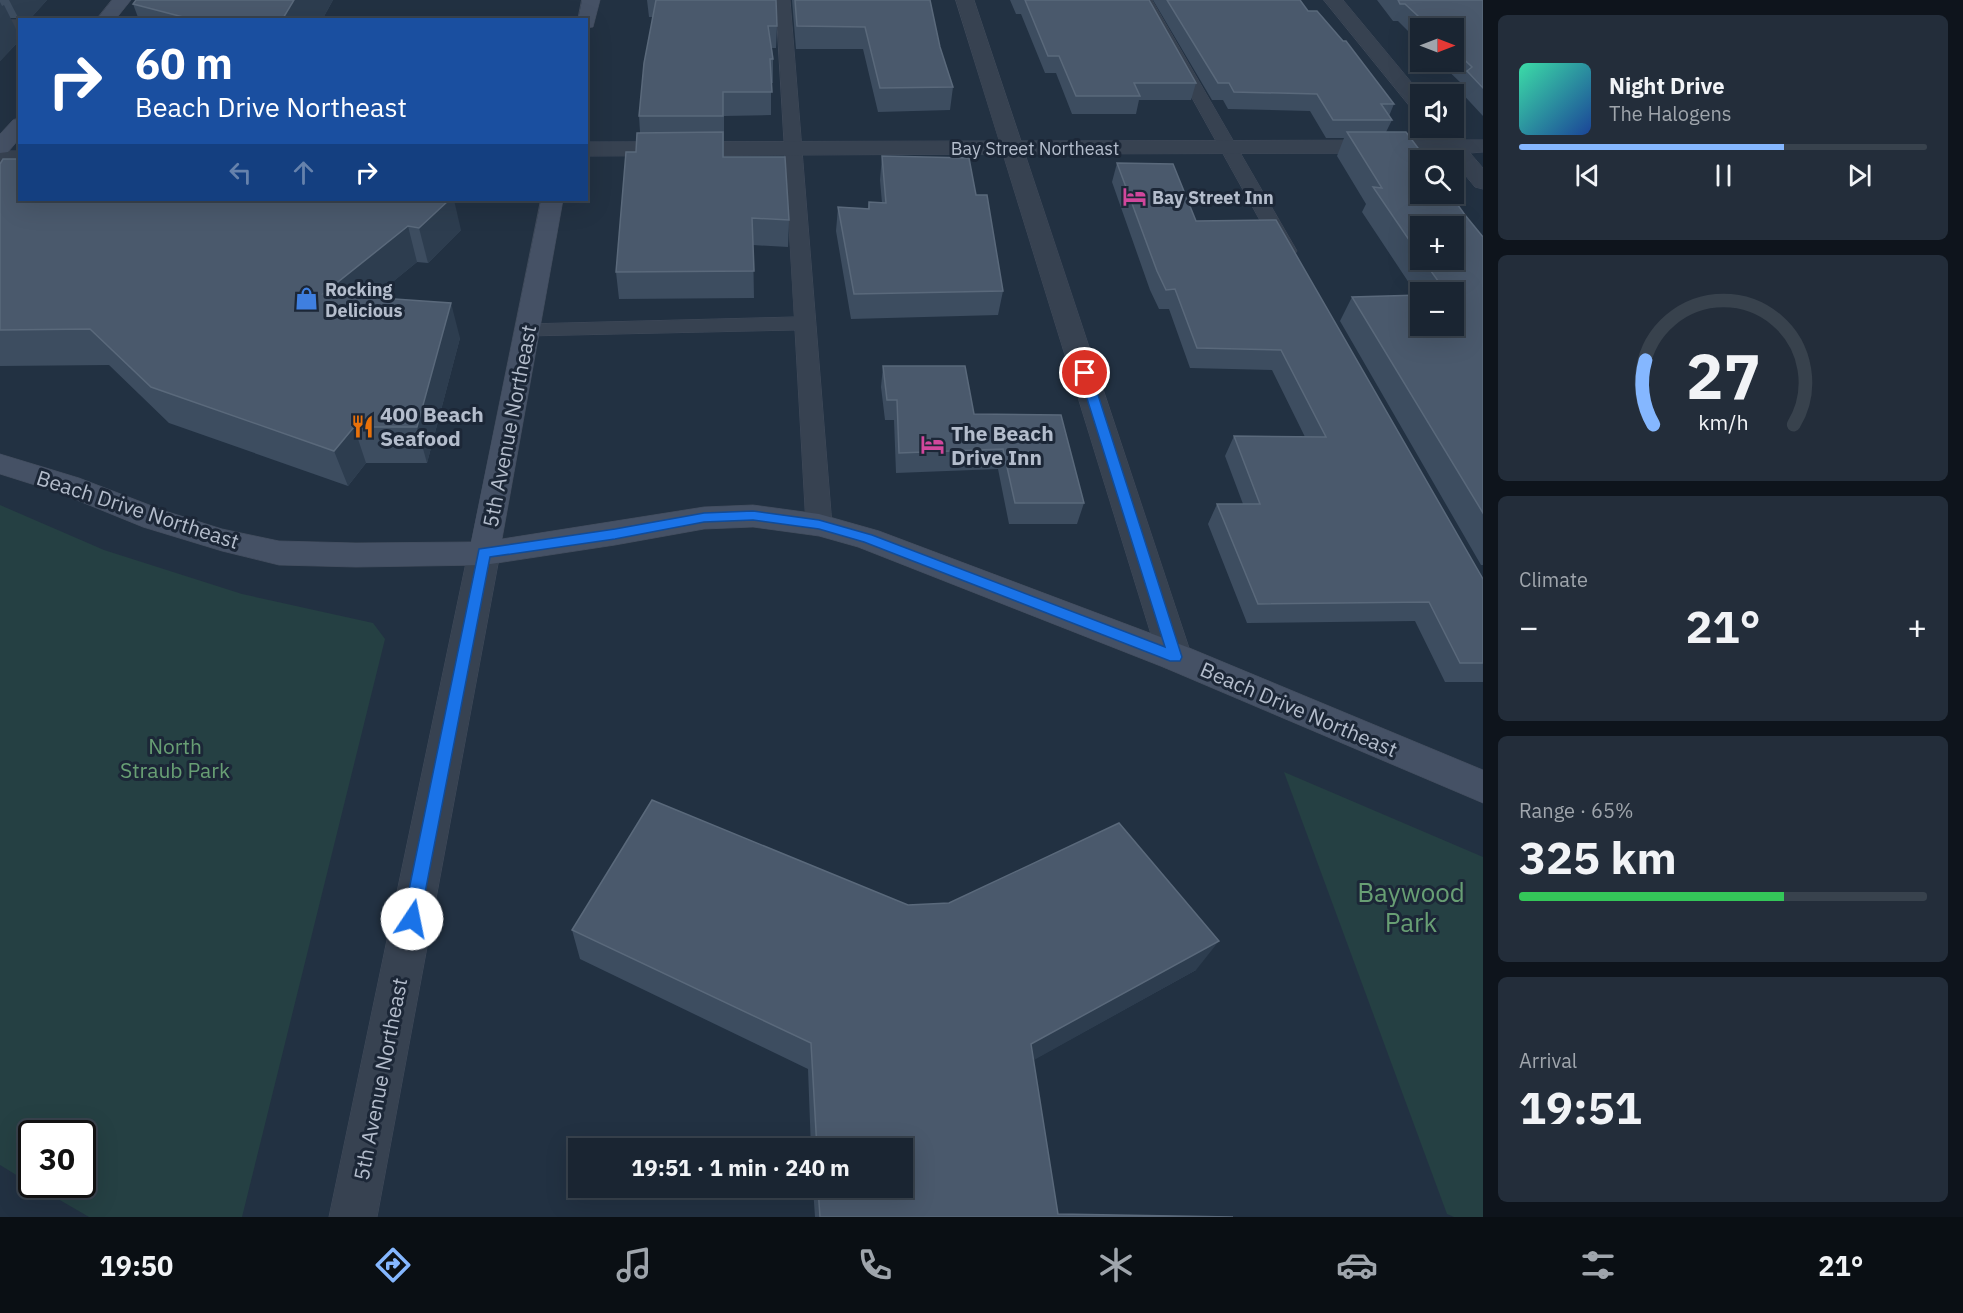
<!DOCTYPE html>
<html lang="en">
<head>
<meta charset="utf-8">
<style>
	body { margin:0; font-family:"IBM Plex Sans",sans-serif; background:#232d3a; color:#f1f3f6; height:100vh; display:flex; flex-direction:column; font-size:22px; white-space:nowrap }
	* { box-sizing:border-box; margin:0 }
	p { font-size:20px; color:#9fa5ac }
	.icon { flex:none; width:33px; height:33px; fill:none; stroke:currentColor; stroke-width:2; stroke-linecap:round; stroke-linejoin:round }
	.map { position:relative; flex:1; overflow:hidden }
	.panel { display:flex; flex-direction:column; gap:15px; padding:15px; background:#0e141c; width:480px }
	.panel>* { flex:none }
	.banner { position:absolute; left:18px; top:18px; width:570px; height:183px; border-radius:0px; box-shadow:0 6px 24px #0002,0 0 0 2px #38424d; background:#1a4fa0; color:#fff; overflow:hidden }
	.needle { width:39px; rotate:90deg }
	.controls { position:absolute; left:1410px; top:18px; display:grid; gap:12px }
	.controls a { display:grid; place-items:center; width:54px; height:54px; border-radius:0px; background:#1a2532; box-shadow:0 6px 24px #0002,0 0 0 2px #38424d; font-size:30px }
	.speed { position:absolute; left:18px; top:1120px; display:flex; gap:12px; font-size:30px; font-weight:700; text-align:center }
	.speed>* { display:grid; place-content:center; width:78px; height:78px; border-radius:50%; background:#1a2532; box-shadow:0 6px 24px #0002,0 0 0 2px #38424d; line-height:1 }
	.speed .limit { border:3px solid #111; border-radius:9px; background:#fff; color:#111 }
	.pin { position:absolute; display:grid; place-items:center; width:51px; height:51px; color:#fff; margin:-26px; border:3px solid #fff; border-radius:50%; box-shadow:0 2px 6px #0007 }
	.me { position:absolute; width:66px; margin:-33px; rotate:11deg; stroke-linejoin:round; filter:drop-shadow(0 0 4px #0008) }
	.turn { display:flex; align-items:center; gap:21px; height:126px; padding:0 18px; font-size:27px }
	.turn .icon { width:78px; height:78px; stroke-width:2.5 }
	.turn b { display:block; font-size:42px; line-height:51px }
	.lanes { display:flex; align-items:center; height:57px; padding:0 18px; background:#0003; justify-content:center; gap:30px; direction:ltr }
	.lanes .off { opacity:.35 }
	.big { font-size:45px; font-weight:700; line-height:1.1 }
	.panel .tile { flex:1; display:flex; flex-direction:column; justify-content:center; gap:9px; min-width:0; padding:0 21px; border-radius:9px; background:#232d3a }
	.panel .dial { align-items:center; gap:0 }
	.dial svg { height:156px; overflow:visible; fill:none; stroke:#38424d; stroke-width:7; stroke-linecap:round; text-anchor:middle }
	.dial text { fill:#f1f3f6; stroke:none }
	.song { display:flex; align-items:center; gap:18px }
	.cover { width:72px; height:72px; border-radius:9px; background:linear-gradient(135deg,hsl(160 70% 55%),hsl(220 70% 35%)) }
	.played { height:6px; border-radius:3px; background:linear-gradient(90deg,#85b7ff 65%,#38424d 65%) }
	.keys { display:flex; justify-content:space-around; direction:ltr }
	.heat { display:flex; justify-content:space-between; align-items:center; font-size:33px; direction:ltr }
	.charge { height:9px; border-radius:4px; background:linear-gradient(90deg,#34c759 65%,#38424d 0) }
	.trip { position:absolute; left:568px; top:1138px; width:345px; height:60px; border-radius:0px; background:#1a2532; box-shadow:0 6px 24px #0002,0 0 0 2px #38424d; font-weight:700; line-height:60px; text-align:center }
	.dock { display:flex; height:96px; justify-content:space-around; align-items:center; background:#0a0f14; color:#9fa5ac }
	.dock .icon { width:42px; height:42px }
	.dock .selected { color:#85b7ff }
	.dock b { font-size:27px; color:#f1f3f6 }
	main { display:flex; flex:1; min-height:0 }
	.map>svg:first-child { display:block }
	.green { fill:#254043 }
	.lines { fill:none; stroke-linecap:round; stroke-linejoin:round }
	.lane-casing { stroke:#414b5b; stroke-width:1 }
	.street-casing { stroke:#414b5b; stroke-width:1 }
	.secondary-casing { stroke:#414b5b; stroke-width:1 }
	.lane { fill:#374251; fill-rule:evenodd }
	.street { fill:#374251; fill-rule:evenodd }
	.secondary { fill:#455165; fill-rule:evenodd }
	.wall { fill:#3d4d60; fill-rule:evenodd }
	.shaded-wall { fill:#2d3d4f }
	.building { fill:#4a596c; stroke:#5a697b; stroke-width:1.5 }
	.route { fill:#1a73e8; stroke:#114b97; stroke-width:1.5 }
	.labels { text-anchor:middle; dominant-baseline:central; stroke-width:6; stroke-linejoin:round; paint-order:stroke }
	.far-street-label { font-size:18px; fill:#b4bdcc; stroke:#1c2737 }
	.far-poi-label { font-size:18px; font-weight:bold; fill:#b4bdcc; stroke:#1c2737; text-anchor:start }
	.poi-label { font-size:21px; font-weight:bold; fill:#b4bdcc; stroke:#1c2737; text-anchor:start }
	.street-label { font-size:21px; fill:#b4bdcc; stroke:#1c2737 }
	.park-label { font-size:21px; fill:#689f74; stroke:#1c2737 }
	.near-park-label { font-size:26px; fill:#689f74; stroke:#1c2737 }
</style>
</head>
<body>
<main>
<div class="map">
<svg width="1483" height="1217" viewBox="0 0 1483 1217">
	<rect width="100%" height="100%" fill="#223142"/>
	<g class="green">
		<path d="M0,505l104,45 138,44 131,29 12,16 -143,578h-153l-55,-32h48v-51h-50l-1,50 -31,-19z"/>
		<path d="M1284,772l199,85v360h-29l-7,-3z"/>
	</g>
	<g class="lines">
		<defs>
			<g id="lane">
				<path d="M776,0h14l42,525 -4,6 -9,3 -9,-3 -4,-6 -11,-195 -268,6 -8,-1 -3,-5 3,-5 8,-1 267,-7z"/>
				<path d="M1138,0h14l145,251 -3,4h-14l-3,-4z"/>
			</g>
			<g id="street">
				<path d="M956,0h18l47,141 416,-1 -3,-4 3,-5c11,-2 15,0 22,9h24v12l-13,1 13,15v21l-8,-2 -28,-34 -422,1 167,503 -5,10 -12,4 -12,-4 -5,-10 -155,-503 -417,2v-14l413,-1z"/>
				<path d="M1324,0h19l78,94 -1,18 -7,-2z"/>
				<rect x="0" y="20" width="20" height="12"/>
				<rect x="0" y="151" width="20" height="14"/>
				<path d="M484,541l11,4 5,8 -123,664h-48l139,-664 5,-8z"/>
			</g>
			<g id="secondary">
				<path d="M112,0h19l-16,20h-19z"/>
				<path d="M582,0h18l-7,27 -7,1v-8h-8z"/>
				<path d="M20,118v20l-12,14 -8,1v-19l13,-14z"/>
				<path d="M541,200h22l-61,339 202,-32 49,-2 66,9 60,17 308,116 296,123v33l-320,-136 -305,-120 -39,-11 -66,-9 -49,2 -89,16 -131,20 -128,2 -77,-2 -57,-14 -79,-24 -86,-35 -57,-18v-20l79,24 86,33 57,18 57,12 77,2 115,-1z"/>
			</g>
		</defs>
		<use href="#lane" class="lane-casing"/>
		<use href="#street" class="street-casing"/>
		<use href="#secondary" class="secondary-casing"/>
		<use href="#lane" class="lane"/>
		<use href="#street" class="street"/>
		<use href="#secondary" class="secondary"/>
	</g>
	<g class="wall">
		<path d="M0,0h47l-18,20h-9v1l-2,-3h-8l10,19v3l-20,21z"/>
		<path d="M136,0h197l-11,20h-183l-6,-16z"/>
		<path d="M647,0h129l1,26 -1,22h-4l1,11v24h-2v32l-47,1v41l65,63 -1,27 -35,-2 1,53 -135,1 -3,-27 20,-120 4,-20 -1,-16 14,-99h-4z"/>
		<path d="M792,0h138l10,47 13,40 -3,23 -72,2 -15,-63h-67z"/>
		<path d="M1010,0h139l47,83 -5,17h-52l-3,14h-64l-16,-41h-11l-24,-59h-5z"/>
		<path d="M1153,0h147l8,11 86,93 -5,12 3,4 -6,12 79,83 18,22v328h-2l-141,-244 12,-24 65,-2 -55,-83 4,-8 -29,-48 7,-18h-18l-16,-27 -82,-2 -5,-9h-11zM1420,226l34,34h-34zM1420,292h34l-34,34z"/>
		<path d="M1377,0h106v116l-25,-27 3,-6 -22,-21h15v-34h-34v15l-22,-22h-5z"/>
		<path d="M882,156l94,39 27,96 -5,24 -147,4 -15,-88 2,-24 30,1 1,-6 13,1 -2,-23z"/>
		<path d="M1117,163l79,58 287,358v103h-38l-30,-61 -168,2 -39,-99 9,-20h26l-18,-48 9,-20 71,1 -33,-67 -82,-2 -21,-59h-10l-9,-19 -38,-108z"/>
		<path d="M0,164l461,66 -33,33 -11,-1 -43,35 86,41 -33,125h-61l-18,23 -179,-63 -60,-58 -109,1z"/>
		<path d="M883,366l91,48 110,89 -7,21h-68l-11,-55 -102,4 -2,-53h-9l-4,-33z"/>
		<path d="M908,905l288,65 -163,90 25,154 175,3h-418l-2,-29h90v-39h-92l-3,-80 -228,-110 -8,-29z"/>
	</g>
	<g class="shaded-wall">
		<path d="M9,0h38l-18,20h-9v1z"/>
		<path d="M294,0h39l-11,20h-40z"/>
		<path d="M0,2l2,4 2,-1 16,32v3l-20,21z"/>
		<path d="M449,200h5l7,30 -33,33 -9,-35z"/>
		<path d="M408,226l9,36 -82,67 -12,-35z"/>
		<path d="M451,303l9,35 -33,125 -10,-36z"/>
		<path d="M354,427l12,36 -18,23 -14,-35z"/>
		<path d="M1219,941l-23,29 -180,100 15,-26z"/>
	</g>
	<g class="building">
		<path d="M136,0h158l-12,20h-101l2,-3 -50,-13z"/>
		<path d="M656,0h120l1,26h-9l5,33h-3l2,33h-49v24h-84l5,-53z"/>
		<path d="M795,0h135l10,47 13,40 -73,1 -15,-61 -68,-1z"/>
		<path d="M1025,0h124l47,83h-62l6,13h-64l-17,-40h-11z"/>
		<path d="M1167,0h133l8,11h9l26,30h3l48,63h-13l11,16h-59l-16,-26 -83,-2 -5,-9h-11z"/>
		<path d="M1398,0h85v88l-16,-17 5,-4 -18,-17v-22h-23l-26,-24h-5z"/>
		<path d="M723,132v25h62l4,63 -37,-2 2,53 -138,1 10,-120h10l1,-19z"/>
		<path d="M1347,132h59l21,28h-7v34h30l15,21 18,22v276l-131,-216 68,-2v31h34v-34h-8l-23,-32h31v-34h-34v30l-47,-69 9,1z"/>
		<path d="M882,156l87,2 7,37h11l16,96 -149,3 -16,-87 31,2v-7l17,1z"/>
		<path d="M3,159h17v41h429l-30,28 -11,-2 -85,68 128,9 -34,124h-63l-20,24 -183,-64 -61,-58 -90,1v-166z"/>
		<path d="M1117,163l56,1 23,57 80,-1 207,359v84h-23l-31,-61 -171,2 -41,-100h43l-26,-68 92,1 -45,-87 -84,-2 -22,-59 -9,1 -9,-19z"/>
		<path d="M883,366h82l9,48 87,1 23,88h-69l-12,-54 -104,4 -2,-53h-10z"/>
		<path d="M652,800l256,105 41,-2 170,-80 100,118 -188,103 27,170 175,3h-413l-2,-29h85v-39h-86l-6,-106 -239,-113z"/>
	</g>
	<path class="route" d="M1085,369l6,4 91,284 -2,4h-10l-306,-119 -45,-13 -66,-9 -49,2 -89,17 -125,18 -70,362 -2,6 -6,2 -6,-2 -3,-6 76,-370 136,-20 89,-16 49,-2 66,9 53,15 293,112 -86,-274z"/>
	<defs>
		<symbol id="hotel-bare" viewBox="-9 -9 18 18"><path d="M-6-4.5h1.5V1H6V5H4.5V3h-9V5H-6ZM-4 0a1.8 1.8 0 1 1 3.6 0ZM.5 0V-2.5h3Q6-2.5 6 0Z" fill="#d1479c" stroke="#1c2737" stroke-width="2.5" paint-order="stroke"/></symbol>
		<symbol id="shop-bare" viewBox="-9 -9 18 18"><path d="M-5-2.5h2.3a2.7 3.5 0 0 1 5.4 0H5L5.5 6h-11ZM-1.5-2.5h3a1.5 2.3 0 0 0-3 0Z" fill="#3f7fe0" stroke="#1c2737" stroke-width="2.5" paint-order="stroke"/></symbol>
		<symbol id="restaurant-bare" viewBox="-9 -9 18 18"><path d="M-5-6h1v4h1v-4h1v4h1v-4h1v5L-1.5 .5V6h-2V.5L-5-1ZM5-6V6H3V1.5H1.5Q1.5-4 5-6Z" fill="#e8710a" stroke="#1c2737" stroke-width="2.5" paint-order="stroke"/></symbol>
	</defs>
	<g fill-rule="evenodd">
		<use href="#hotel-bare" x="1118" y="180" width="33" height="33"/>
		<use href="#shop-bare" x="290" y="282" width="33" height="33"/>
		<use href="#restaurant-bare" x="346" y="410" width="33" height="33"/>
		<use href="#hotel-bare" x="916" y="428" width="33" height="33"/>
	</g>
	<g class="labels">
		<g class="far-street-label">
			<text x="1035" y="148">Bay Street Northeast</text>
		</g>
		<g class="far-poi-label">
			<text x="1152" y="197">Bay Street Inn</text>
			<text x="325" y="289">Rocking<tspan x="325" dy="21">Delicious</tspan></text>
		</g>
		<g class="poi-label">
			<text x="380" y="414">400 Beach<tspan x="380" dy="24">Seafood</tspan></text>
			<text x="951" y="433">The Beach<tspan x="951" dy="24">Drive Inn</tspan></text>
		</g>
		<g class="street-label">
			<text transform="translate(509 426) rotate(-79)">5th Avenue Northeast</text>
			<text transform="translate(138 509) rotate(18)">Beach Drive Northeast</text>
			<text transform="translate(1299 709) rotate(23)">Beach Drive Northeast</text>
			<text transform="translate(380 1079) rotate(-79)">5th Avenue Northeast</text>
		</g>
		<g class="park-label">
			<text x="175" y="746">North<tspan x="175" dy="24">Straub Park</tspan></text>
		</g>
		<g class="near-park-label">
			<text x="1411" y="892">Baywood<tspan x="1411" dy="30">Park</tspan></text>
		</g>
	</g>
</svg>
<div class="controls">
<a><svg class="needle" viewBox="-14 -14 28 28"><path d="M0-13l5 13h-10z" fill="#e53935"/><path d="M0 13l5-13h-10z" fill="#9fa5ac"/></svg></a>
<a><svg class="icon" aria-label="sound" viewBox="0 0 24 24"><path d="M4 9h4l5-4v14l-5-4H4zM17 9q2 3 0 6"/></svg></a>
<a><svg class="icon" aria-label="search" viewBox="0 0 24 24"><circle cx="10" cy="10" r="6"/><path d="M15 15l6 6"/></svg></a>
<a>+</a>
<a>−</a>
</div>
<div class="speed"><div class="limit">30</div></div>
<div class="pin" style="left:1085px;top:373px;background:#d93025"><svg class="icon" aria-label="arrive" viewBox="0 0 24 24"><path d="M6 21V4h12l-3 4 3 4H6"/></svg></div>
<svg class="me" style="left:412px;top:919px" viewBox="-20 -20 40 40"><circle r="19" fill="#fff"/><path d="M0-13L10 11 0 6-10 11z" fill="#1a73e8"/></svg>
<div class="trip">19:51 · 1 min · 240 m</div>
<div class="banner">
<div class="turn"><svg class="icon" aria-label="right" viewBox="0 0 24 24"><path d="M7 20v-9h11M14 6l5 5-5 5"/></svg><div><b>60 m</b>Beach Drive Northeast</div></div>
<div class="lanes"><svg class="icon off" aria-label="left" viewBox="0 0 24 24"><path d="M17 20v-9H6M10 6l-5 5 5 5"/></svg><svg class="icon off" aria-label="ahead" viewBox="0 0 24 24"><path d="M12 20V5M6 11l6-6 6 6"/></svg><svg class="icon" aria-label="right" viewBox="0 0 24 24"><path d="M7 20v-9h11M14 6l5 5-5 5"/></svg></div>
</div>
</div>
<section class="panel">
<div class="tile">
<div class="song"><i class="cover"></i><div><b>Night Drive</b><p>The Halogens</p></div></div>
<div class="played"></div>
<div class="keys"><svg class="icon" aria-label="previous" viewBox="0 0 24 24"><path d="M18 5L8 12l10 7zM5 5v14"/></svg><svg class="icon" aria-label="pause" viewBox="0 0 24 24"><path d="M8 5v14M16 5v14"/></svg><svg class="icon" aria-label="next" viewBox="0 0 24 24"><path d="M6 5l10 7-10 7zM19 5v14"/></svg></div>
</div>
<div class="tile dial"><svg viewBox="0 0 100 80">
<path d="M14 69A42 42 0 1 1 86 69"/>
<path d="M14 69A42 42 0 0 1 10 36" stroke="#85b7ff"/>
<text x="50" y="56" font-size="32" font-weight="700">27</text>
<text x="50" y="72" font-size="11">km/h</text>
</svg></div>
<div class="tile"><p>Climate</p>
<div class="heat"><a>−</a><b class="big">21°</b><a>+</a></div>
</div>
<div class="tile"><p>Range · 65%</p><b class="big">325 km</b><div class="charge"></div></div>
<div class="tile"><p>Arrival</p><b class="big">19:51</b></div>
</section>
</main>
<nav class="dock">
<b>19:50</b>
<svg class="icon selected" aria-label="directions" viewBox="0 0 24 24"><path d="M12 3l9 9-9 9-9-9zM9 14v-3h6M13 9l2 2-2 2"/></svg>
<svg class="icon" aria-label="music" viewBox="0 0 24 24"><path d="M9 18V5l10-2v13"/><circle cx="6" cy="18" r="3"/><circle cx="16" cy="16" r="3"/></svg>
<svg class="icon" aria-label="phone" viewBox="0 0 24 24"><path d="M5 4h4l2 5-3 2q2 4 5 5l2-3 5 2v4C11 20 4 13 5 4z"/></svg>
<svg class="icon" aria-label="climate" viewBox="0 0 24 24"><path d="M12 3v18M4 7l16 10M4 17L20 7"/></svg>
<svg class="icon" aria-label="car" viewBox="0 0 24 24"><path d="M5 17H2v-5l4-1 3-4h7l3 4 3 1v5h-3M9 17h6M6 11h13"/><circle cx="7" cy="17" r="2"/><circle cx="17" cy="17" r="2"/></svg>
<svg class="icon" aria-label="filters" viewBox="0 0 24 24"><path d="M4 7h16M4 17h16"/><circle cx="9" cy="7" r="2"/><circle cx="15" cy="17" r="2"/></svg>
<b>21°</b>
</nav>
</body>
</html>
